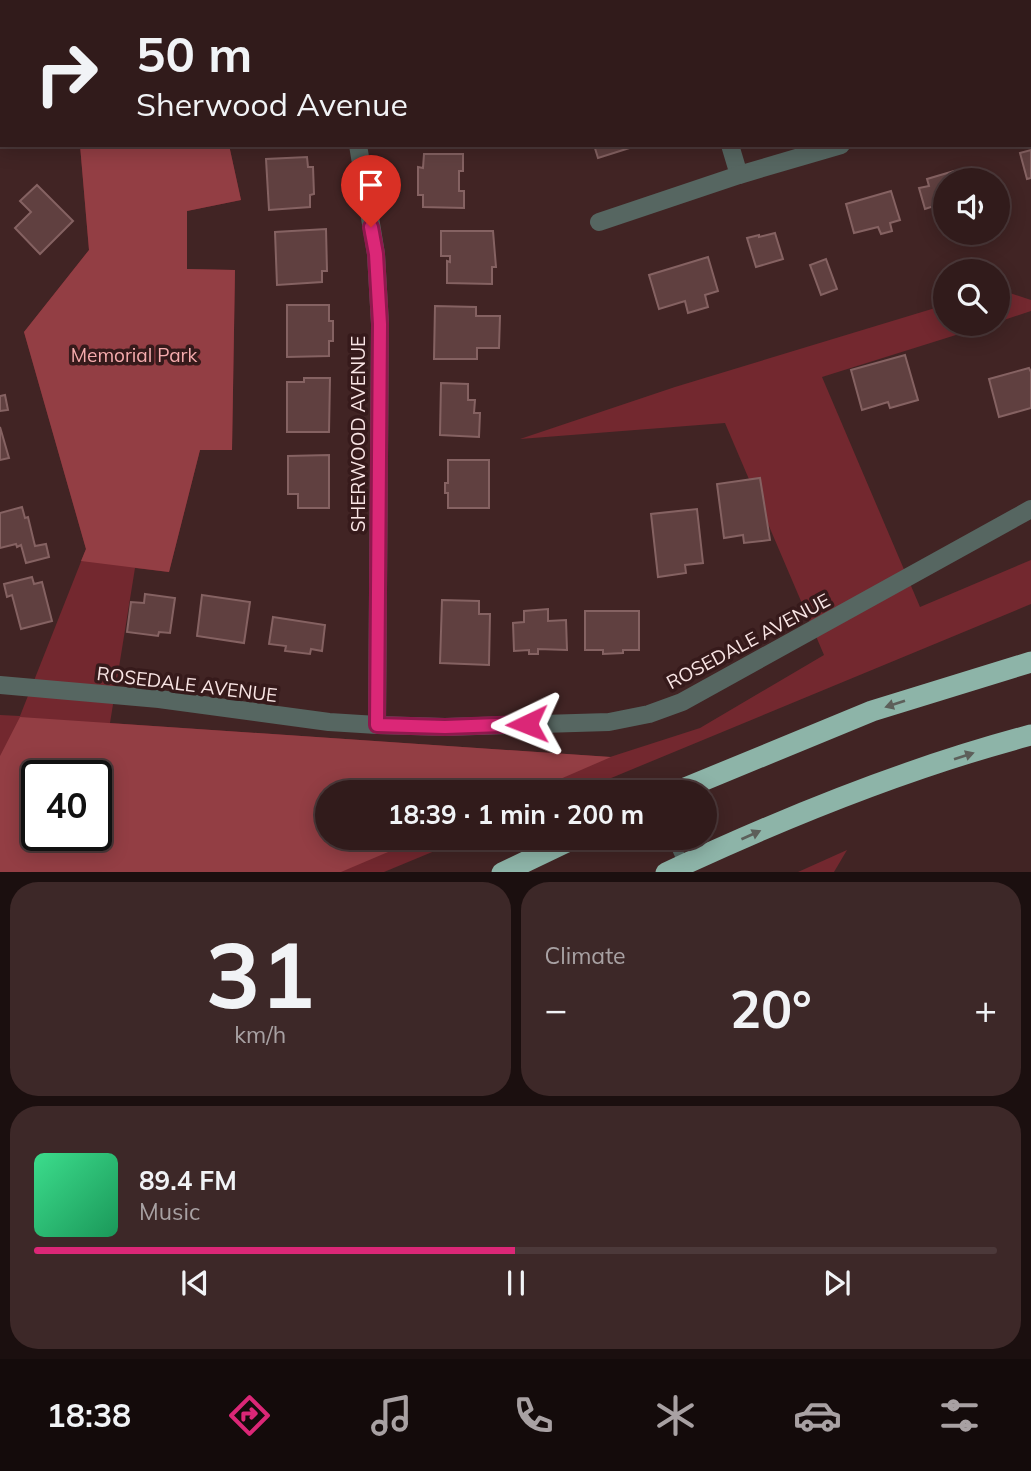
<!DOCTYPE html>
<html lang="en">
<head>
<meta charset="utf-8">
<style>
	body { margin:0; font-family:Mulish,sans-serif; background:#3d2828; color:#f1f3f6; height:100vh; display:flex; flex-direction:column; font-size:26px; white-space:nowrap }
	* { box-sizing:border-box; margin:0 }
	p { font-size:23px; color:#a8a1a3 }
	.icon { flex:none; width:38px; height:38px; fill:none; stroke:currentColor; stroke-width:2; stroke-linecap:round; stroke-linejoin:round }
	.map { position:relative; height:872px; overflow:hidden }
	.panel { display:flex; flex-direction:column; gap:10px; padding:10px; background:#1b0f0f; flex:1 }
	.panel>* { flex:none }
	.hud { position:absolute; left:0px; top:0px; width:1032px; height:147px; box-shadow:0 4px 18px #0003,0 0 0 2px #4c393a; background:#311b1b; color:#f1f3f6; overflow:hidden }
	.controls { position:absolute; left:933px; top:168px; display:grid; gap:14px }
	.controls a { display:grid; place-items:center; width:77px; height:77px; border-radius:50%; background:#311b1b; box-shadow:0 4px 18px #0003,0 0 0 2px #4c393a; font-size:35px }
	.speed { position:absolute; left:21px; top:760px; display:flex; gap:14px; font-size:35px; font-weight:700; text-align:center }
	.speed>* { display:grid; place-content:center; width:91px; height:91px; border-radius:50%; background:#311b1b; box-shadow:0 4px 18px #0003,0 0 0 2px #4c393a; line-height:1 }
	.speed .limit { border:4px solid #111; border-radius:10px; background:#fff; color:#111 }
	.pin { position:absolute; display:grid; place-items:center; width:60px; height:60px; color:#fff; margin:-72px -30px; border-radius:50% 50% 50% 0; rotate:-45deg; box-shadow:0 0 7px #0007 }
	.pin .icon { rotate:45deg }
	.me { position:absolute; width:77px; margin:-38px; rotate:268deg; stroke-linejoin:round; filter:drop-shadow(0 0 5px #0008) }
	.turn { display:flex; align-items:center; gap:24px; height:147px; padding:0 21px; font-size:32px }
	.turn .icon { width:91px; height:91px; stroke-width:2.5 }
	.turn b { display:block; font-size:49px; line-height:60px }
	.big { font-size:52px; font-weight:700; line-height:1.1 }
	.panel .tile { flex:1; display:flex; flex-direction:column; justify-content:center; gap:10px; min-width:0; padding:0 24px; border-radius:28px; background:#3d2828 }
	.panel .dial { align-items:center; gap:0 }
	.dial b { font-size:91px; line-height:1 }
	.song { display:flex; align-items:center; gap:21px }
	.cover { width:84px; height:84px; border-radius:10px; background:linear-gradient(135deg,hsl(150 70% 55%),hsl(150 70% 35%)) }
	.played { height:7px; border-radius:4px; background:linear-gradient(90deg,#db2777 50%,#4c393a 50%) }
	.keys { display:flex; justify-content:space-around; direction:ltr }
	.heat { display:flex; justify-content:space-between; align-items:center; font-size:38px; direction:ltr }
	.panel .tiles { flex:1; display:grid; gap:10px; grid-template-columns:1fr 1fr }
	.tile:last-child { grid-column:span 2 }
	.trip { position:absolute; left:315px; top:780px; width:402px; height:70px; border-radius:35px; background:#311b1b; box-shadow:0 4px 18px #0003,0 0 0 2px #4c393a; font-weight:700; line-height:70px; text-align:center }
	.tab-bar { display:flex; height:112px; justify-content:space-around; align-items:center; background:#140b0b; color:#a8a1a3 }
	.tab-bar .icon { width:49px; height:49px }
	.tab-bar .selected { color:#db2777 }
	.tab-bar b { font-size:32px; color:#f1f3f6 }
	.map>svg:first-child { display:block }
	.green { fill:#73282f; fill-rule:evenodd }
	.forest { fill:#933e44; fill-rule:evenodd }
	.building { fill:#604040; stroke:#856262; stroke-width:2 }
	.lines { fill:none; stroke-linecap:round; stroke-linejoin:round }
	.service { stroke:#566661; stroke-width:10 }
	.minor { stroke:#566661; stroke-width:18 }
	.tertiary { stroke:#566661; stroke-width:18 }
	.motorway { stroke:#8db4a8; stroke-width:21 }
	.oneway { fill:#5d5f5a }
	.route-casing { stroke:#8e194d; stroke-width:18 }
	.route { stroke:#db2777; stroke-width:12 }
	.labels { text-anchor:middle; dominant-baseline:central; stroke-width:7; stroke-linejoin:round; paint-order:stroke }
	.park-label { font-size:19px; fill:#f5abad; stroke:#361a1b }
	.street-label { font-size:19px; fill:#f9e5e5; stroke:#361a1b }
</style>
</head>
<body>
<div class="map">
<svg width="1031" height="873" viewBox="0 0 1031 873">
	<rect width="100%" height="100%" fill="#412424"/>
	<g class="green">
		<path d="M80,145h149l12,55 -54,11v58l48,1 -3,180h-32l-31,122 -34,-4 -25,155 500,34 90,-29 124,-73 -99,-232 -205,16 155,-52 270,-82v19h46l-169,53 98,230 111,-47v44l-456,189h-248v45h139l-82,34h-384v-157l20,1 66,-167 -62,-217 65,-82zM37,775h59v60h-59z"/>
		<path d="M998,289l33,11v11l-33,11z"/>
		<path d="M847,850l-13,22h-36z"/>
	</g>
	<g class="forest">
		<path d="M80,145h149l12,55 -54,11v58l48,1 -3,180h-32l-31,122 -88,-11 5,-12 -62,-217 65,-82z"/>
		<path d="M20,717l591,40 -83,36h-201v45h94l-80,34h-341v-116zM37,775h59v60h-59z"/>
	</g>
	<g class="building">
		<path d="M265,0h49l-5,2z"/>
		<path d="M594,145h45l-41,13z"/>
		<path d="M1031,150v28l-4,1 -7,-26z"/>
		<path d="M424,154h39v17h-4v20h5v17l-41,-1v-12h-5v-28l5,1z"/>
		<path d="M307,157l1,10h5l1,27 -4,1v12l-41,3 -3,-51z"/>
		<path d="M954,171l3,9h-12v33l-8,3 -3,-10 -9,3 -6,-21 10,-2 -2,-7z"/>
		<path d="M37,185l36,36 -33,33 -25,-26 16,-16 -11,-11z"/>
		<path d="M891,191l9,29 -10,3 2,8 -11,3 -3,-7 -24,6 -8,-29z"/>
		<path d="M326,229l1,42h-5v11l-45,3 -2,-53z"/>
		<path d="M441,231h52l3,36h-4v17l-45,-1v-22l3,1v-6h-9z"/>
		<path d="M775,233l8,26 -27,8 -9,-29 12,-3v2z"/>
		<path d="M708,257l10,34 -13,4 3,12 -20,6 -3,-12 -26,8 -10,-34z"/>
		<path d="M826,259l11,30 -16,6 -11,-30z"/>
		<path d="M287,305h42v16h4v20h-4v15l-42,1z"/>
		<path d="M435,306l41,1v9h24l-1,32h-22v11h-43z"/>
		<path d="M905,355l13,45 -28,8 -2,-6 -26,8 -11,-40z"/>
		<path d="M1029,368l2,4v36l-32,9 -10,-38z"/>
		<path d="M304,378h26l-1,54h-42v-50h17z"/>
		<path d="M441,383l27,1v16h7l-1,13h6l-1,24 -39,-2z"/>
		<path d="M5,395l3,15 -8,1v-15z"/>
		<path d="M0,427l9,31 -9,2z"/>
		<path d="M329,455v53h-31v-14h-10v-38z"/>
		<path d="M448,460h41v48h-41v-15h-3v-10h3z"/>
		<path d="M760,478l10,62 -26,3 -1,-8 -19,3 -7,-54z"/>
		<path d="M22,507l3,11 3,-1 7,29 11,-2 3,13 -23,6 -5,-18 -4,2 -1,-3 -16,4v-35z"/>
		<path d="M697,509l6,54 -18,2 1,8 -28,4 -7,-63z"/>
		<path d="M32,577l2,7 8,-2 10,39 -31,8 -9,-34 -5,2 -3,-13z"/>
		<path d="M145,594l30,4 -5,35 -11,-1 -1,4 -31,-4 4,-30 13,1z"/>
		<path d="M202,595l48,7 -6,41 -47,-7z"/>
		<path d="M442,600l37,1v13h11l-1,51 -49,-2z"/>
		<path d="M548,609v12l18,-1 1,30 -29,-1v5h-9v-4l-15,1 -1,-28 11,-1v-11z"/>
		<path d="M585,611h54v39h-16v3l-20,1v-4h-18z"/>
		<path d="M273,617l52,8 -3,26 -11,-2 -1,5 -25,-3 1,-5 -17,-2z"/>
	</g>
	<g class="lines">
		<path class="service" d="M672,838l13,29"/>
		<g class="minor">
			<path d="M685,0l1,2"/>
			<path d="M368,2v-2"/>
			<path d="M358,145l18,109 4,70 -3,401"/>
			<path d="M730,145l9,30"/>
			<path d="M599,222l140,-47 102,-30"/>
		</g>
		<path class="tertiary" d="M0,685l159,14 170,23 48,3 68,2 164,-5 40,-8 33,-12 349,-193"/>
		<g class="motorway">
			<path d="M673,793l199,-82 159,-49"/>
			<path d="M502,873l73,-35"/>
			<path d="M666,873c117,-55 240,-105 365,-138"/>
		</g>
	</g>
	<defs><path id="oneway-solid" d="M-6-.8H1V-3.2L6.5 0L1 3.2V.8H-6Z" transform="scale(1.75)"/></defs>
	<g class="oneway">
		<use href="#oneway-solid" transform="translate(895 704) rotate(162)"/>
		<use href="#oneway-solid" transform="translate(964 756) rotate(-18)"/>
		<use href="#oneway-solid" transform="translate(751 835) rotate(-24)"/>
	</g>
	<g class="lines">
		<defs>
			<path id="route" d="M371,227l5,27 4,70 -3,401 68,2 82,-3"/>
		</defs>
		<use href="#route" class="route-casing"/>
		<use href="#route" class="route"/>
	</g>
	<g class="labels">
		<g class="park-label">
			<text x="134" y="355">Memorial Park</text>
		</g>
		<g class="street-label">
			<text transform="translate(358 434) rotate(-90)">SHERWOOD AVENUE</text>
			<text transform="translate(748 641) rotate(-28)">ROSEDALE AVENUE</text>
			<text transform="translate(187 684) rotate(7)">ROSEDALE AVENUE</text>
		</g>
	</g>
</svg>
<div class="controls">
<a><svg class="icon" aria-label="sound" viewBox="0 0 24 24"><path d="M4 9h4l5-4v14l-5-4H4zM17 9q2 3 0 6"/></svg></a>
<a><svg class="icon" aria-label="search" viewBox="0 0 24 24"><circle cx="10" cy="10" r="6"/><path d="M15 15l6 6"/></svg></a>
</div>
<div class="speed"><div class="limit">40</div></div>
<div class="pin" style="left:371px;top:227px;background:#d93025"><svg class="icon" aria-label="arrive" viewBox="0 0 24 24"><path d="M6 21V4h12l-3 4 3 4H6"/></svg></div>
<svg class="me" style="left:527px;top:724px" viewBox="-20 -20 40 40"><path d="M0-17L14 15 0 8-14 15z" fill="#db2777" stroke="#fff" stroke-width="4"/></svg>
<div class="trip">18:39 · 1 min · 200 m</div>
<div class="hud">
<div class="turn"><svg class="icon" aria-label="right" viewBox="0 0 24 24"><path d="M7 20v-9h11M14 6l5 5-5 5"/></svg><div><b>50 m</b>Sherwood Avenue</div></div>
</div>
</div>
<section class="panel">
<div class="tiles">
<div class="tile dial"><b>31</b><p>km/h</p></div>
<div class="tile"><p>Climate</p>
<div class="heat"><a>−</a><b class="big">20°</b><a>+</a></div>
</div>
<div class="tile">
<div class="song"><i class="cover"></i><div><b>89.4 FM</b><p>Music</p></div></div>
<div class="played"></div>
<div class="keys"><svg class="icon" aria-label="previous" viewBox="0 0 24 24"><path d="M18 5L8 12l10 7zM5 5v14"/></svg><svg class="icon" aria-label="pause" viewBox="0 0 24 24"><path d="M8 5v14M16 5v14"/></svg><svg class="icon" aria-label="next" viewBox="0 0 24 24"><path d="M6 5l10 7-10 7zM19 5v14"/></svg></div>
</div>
</div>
</section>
<nav class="tab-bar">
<b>18:38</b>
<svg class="icon selected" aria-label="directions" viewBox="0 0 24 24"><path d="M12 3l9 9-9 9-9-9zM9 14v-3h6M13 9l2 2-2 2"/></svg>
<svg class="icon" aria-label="music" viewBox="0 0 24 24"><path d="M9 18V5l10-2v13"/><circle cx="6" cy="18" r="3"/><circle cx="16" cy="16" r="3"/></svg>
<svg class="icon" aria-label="phone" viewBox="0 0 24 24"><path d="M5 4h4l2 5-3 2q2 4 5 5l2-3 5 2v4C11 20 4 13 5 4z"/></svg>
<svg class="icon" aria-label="climate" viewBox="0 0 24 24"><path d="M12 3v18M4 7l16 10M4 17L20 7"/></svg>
<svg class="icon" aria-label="car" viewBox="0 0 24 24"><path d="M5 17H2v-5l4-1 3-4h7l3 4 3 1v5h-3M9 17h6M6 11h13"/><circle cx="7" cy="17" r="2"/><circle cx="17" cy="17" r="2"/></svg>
<svg class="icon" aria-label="filters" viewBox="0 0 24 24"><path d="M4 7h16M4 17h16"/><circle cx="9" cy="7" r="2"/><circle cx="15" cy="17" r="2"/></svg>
</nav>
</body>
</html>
